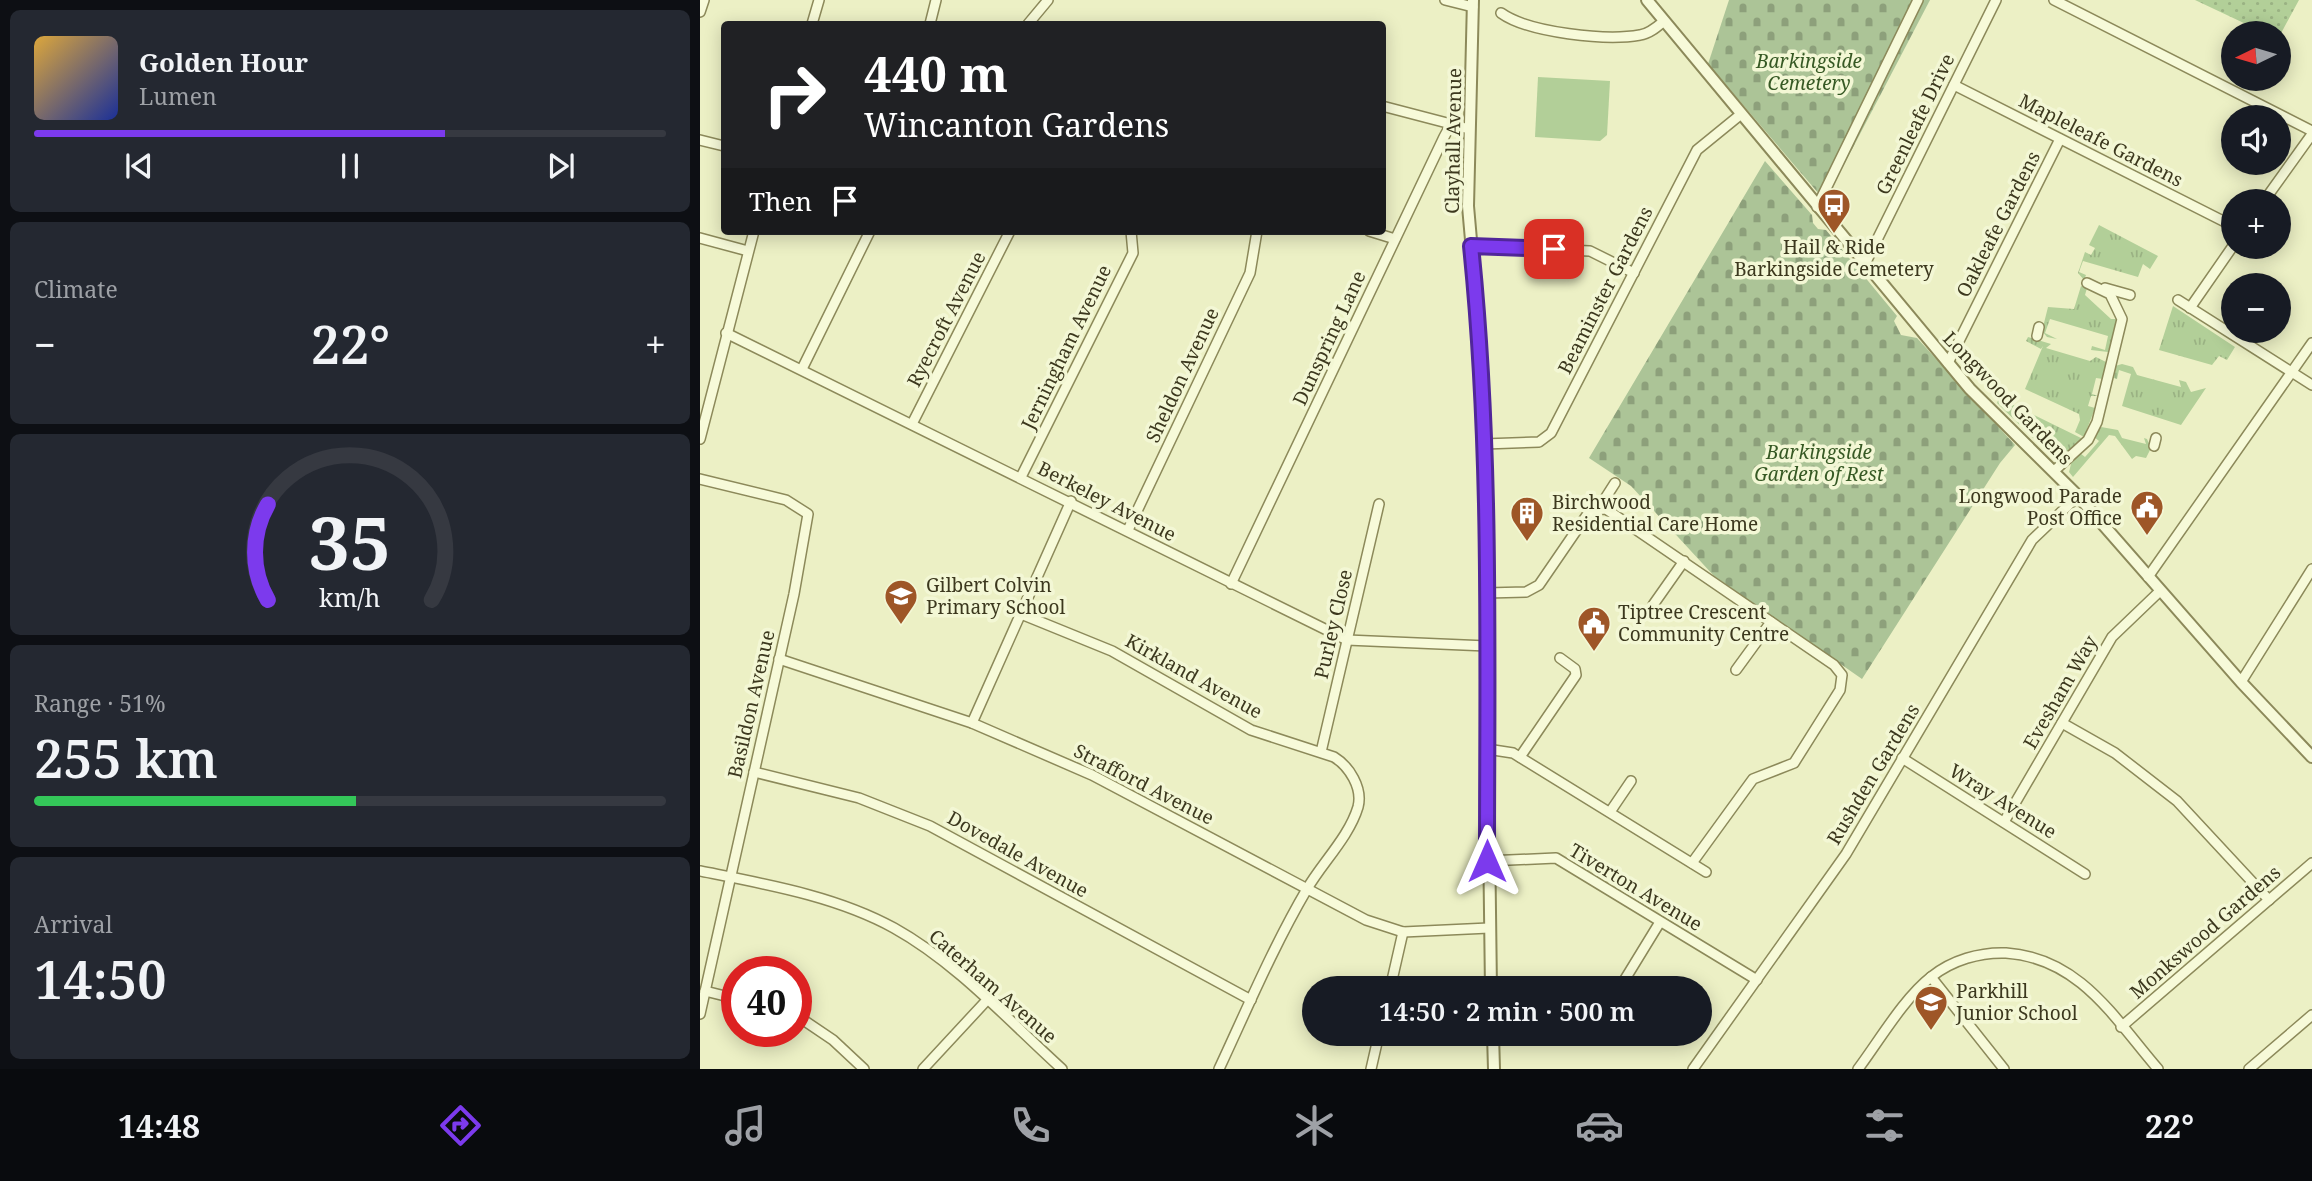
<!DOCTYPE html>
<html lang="en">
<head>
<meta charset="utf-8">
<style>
	body { margin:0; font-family:"Noto Serif",serif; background:#242831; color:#f1f3f6; height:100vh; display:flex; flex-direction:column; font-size:26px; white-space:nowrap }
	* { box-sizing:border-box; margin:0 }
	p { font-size:23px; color:#9ea1a6 }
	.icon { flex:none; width:38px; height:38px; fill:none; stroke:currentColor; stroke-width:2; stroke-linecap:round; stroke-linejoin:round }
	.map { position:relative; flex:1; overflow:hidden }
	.side { display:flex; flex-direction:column; gap:10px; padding:10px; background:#0d0f14; width:700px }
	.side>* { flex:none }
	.top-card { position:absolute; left:21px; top:21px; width:665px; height:214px; border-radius:7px; box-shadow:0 4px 18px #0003; background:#202124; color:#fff; overflow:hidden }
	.needle { width:46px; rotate:265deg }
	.controls { position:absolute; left:1521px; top:21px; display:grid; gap:14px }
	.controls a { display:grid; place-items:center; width:70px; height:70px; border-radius:50%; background:#171b24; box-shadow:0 4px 18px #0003; font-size:35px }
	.speed { position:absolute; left:21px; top:956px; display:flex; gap:14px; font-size:35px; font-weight:700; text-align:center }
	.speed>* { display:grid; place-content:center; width:91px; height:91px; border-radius:50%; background:#171b24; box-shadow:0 4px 18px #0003; line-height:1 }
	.speed .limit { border:10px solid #d22; background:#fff; color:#111 }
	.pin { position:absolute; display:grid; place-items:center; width:60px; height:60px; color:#fff; margin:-30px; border-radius:14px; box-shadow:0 4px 10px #0006 }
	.me { position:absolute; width:77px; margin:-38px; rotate:0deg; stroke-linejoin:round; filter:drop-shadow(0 0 5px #0008) }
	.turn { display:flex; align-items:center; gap:24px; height:147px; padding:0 28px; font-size:32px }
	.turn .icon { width:91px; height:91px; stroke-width:2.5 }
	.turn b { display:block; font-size:49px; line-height:60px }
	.then { display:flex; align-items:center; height:66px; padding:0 28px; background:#0003; gap:14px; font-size:26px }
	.big { font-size:52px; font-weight:600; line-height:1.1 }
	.side .tile { flex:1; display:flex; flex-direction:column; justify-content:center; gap:10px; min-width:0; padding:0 24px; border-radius:10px; background:#242831 }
	.side .dial { align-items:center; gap:0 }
	.dial svg { height:182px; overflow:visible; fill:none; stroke:#363941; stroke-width:7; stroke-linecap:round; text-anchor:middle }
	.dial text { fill:#f1f3f6; stroke:none }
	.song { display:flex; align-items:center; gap:21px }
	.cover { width:84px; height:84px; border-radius:10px; background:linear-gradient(135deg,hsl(40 70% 55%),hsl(230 70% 35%)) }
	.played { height:7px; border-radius:4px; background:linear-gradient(90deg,#7c3aed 65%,#363941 65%) }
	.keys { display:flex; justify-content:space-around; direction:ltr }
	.heat { display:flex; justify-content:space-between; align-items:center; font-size:38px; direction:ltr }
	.charge { height:10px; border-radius:5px; background:linear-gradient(90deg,#34c759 51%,#363941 0) }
	.trip { position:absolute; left:602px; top:976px; width:410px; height:70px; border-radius:35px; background:#171b24; box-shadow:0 4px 18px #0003; font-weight:600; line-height:70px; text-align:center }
	.dock { display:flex; height:112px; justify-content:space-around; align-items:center; background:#090b0e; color:#9ea1a6 }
	.dock .icon { width:49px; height:49px }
	.dock .on { color:#7c3aed }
	.dock b { font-size:32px; color:#f1f3f6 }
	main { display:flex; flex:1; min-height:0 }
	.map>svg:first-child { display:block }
	.grass { fill:url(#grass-tufts) }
	.cemetery { fill:url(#cemetery-stones) }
	.park { fill:url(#park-dots) }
	.garden { fill:#b2cf98 }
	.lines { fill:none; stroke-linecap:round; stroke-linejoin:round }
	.minor-casing { stroke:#8c895a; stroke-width:12 }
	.tertiary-casing { stroke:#8c895a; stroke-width:14 }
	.minor { stroke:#f7fad9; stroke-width:9 }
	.tertiary { stroke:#f7fad9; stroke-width:10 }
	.route-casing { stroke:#51269a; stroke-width:18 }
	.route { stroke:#7c3aed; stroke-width:12 }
	.labels { text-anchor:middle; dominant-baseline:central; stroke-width:7; stroke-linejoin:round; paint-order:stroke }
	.park-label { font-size:19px; font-style:italic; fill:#365924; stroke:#f3f7d5 }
	.street-label { font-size:19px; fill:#3c381e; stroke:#f3f7d5 }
	.poi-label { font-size:19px; fill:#3c381e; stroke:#f3f7d5; text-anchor:start }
</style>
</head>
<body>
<main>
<section class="side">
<div class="tile">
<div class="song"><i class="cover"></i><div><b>Golden Hour</b><p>Lumen</p></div></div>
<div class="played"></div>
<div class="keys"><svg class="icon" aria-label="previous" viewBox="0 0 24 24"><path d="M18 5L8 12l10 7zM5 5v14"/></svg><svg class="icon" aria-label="pause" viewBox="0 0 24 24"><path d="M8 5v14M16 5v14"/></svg><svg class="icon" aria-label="next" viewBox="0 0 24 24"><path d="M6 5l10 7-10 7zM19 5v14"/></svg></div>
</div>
<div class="tile"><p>Climate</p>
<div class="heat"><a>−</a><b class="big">22°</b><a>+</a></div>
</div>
<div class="tile dial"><svg viewBox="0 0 100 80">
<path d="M14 69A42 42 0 1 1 86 69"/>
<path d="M14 69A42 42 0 0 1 14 27" stroke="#7c3aed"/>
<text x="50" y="56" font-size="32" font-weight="700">35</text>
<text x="50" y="72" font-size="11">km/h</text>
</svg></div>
<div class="tile"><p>Range · 51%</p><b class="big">255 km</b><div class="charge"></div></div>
<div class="tile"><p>Arrival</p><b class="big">14:50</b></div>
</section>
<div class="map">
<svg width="1612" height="1069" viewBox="0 0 1612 1069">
	<defs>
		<pattern id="grass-tufts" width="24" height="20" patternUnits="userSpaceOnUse" patternTransform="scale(1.75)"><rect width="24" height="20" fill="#b2cf98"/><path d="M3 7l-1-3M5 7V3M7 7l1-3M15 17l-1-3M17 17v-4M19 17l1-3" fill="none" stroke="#9ab283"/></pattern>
		<pattern id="cemetery-stones" width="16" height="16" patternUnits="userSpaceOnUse" patternTransform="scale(1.75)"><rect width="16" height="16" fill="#acc497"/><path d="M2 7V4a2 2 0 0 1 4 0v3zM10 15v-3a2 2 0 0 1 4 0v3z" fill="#8da07b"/></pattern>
		<pattern id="park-dots" width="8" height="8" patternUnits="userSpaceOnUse" patternTransform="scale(1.75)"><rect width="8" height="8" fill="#b2cf98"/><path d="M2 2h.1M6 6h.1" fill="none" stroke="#9ab283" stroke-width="1.8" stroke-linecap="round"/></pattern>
	</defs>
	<rect width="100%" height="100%" fill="#ecf0c5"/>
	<g class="grass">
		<path d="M1399,225l59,31 -8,13 -7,-5 -5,13 -55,-16 -4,11 7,3 -2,5 -6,-7 7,-21 6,3 4,-7 -6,-3z"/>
		<path d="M1381,286l6,2 -2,7 26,24h7l-10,33 -17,-2 1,-4 13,4 3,-14 -58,-17 -5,14 12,6 -10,-2 -5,-6 6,-24 26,2z"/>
		<path d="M1473,306l62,41 -8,13 -8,-4 -7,9 -53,-15z"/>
		<path d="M1328,337l23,7 -5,4 44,13 6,-4 10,5 -3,17 -7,-1 -4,16 6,2h-7l-3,10 7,2 -11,29 -9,-5 5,-12 -1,-6 -54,-25 18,-43 -2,3 -15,-8z"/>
		<path d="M1422,364l11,3 4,8 44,12 -2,-7 7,2 5,10 15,-4 -25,37 -59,-19 9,-32 -12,-4 -2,9 -6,-2 4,-11z"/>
		<path d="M1299,398l84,41 -17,16 -4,-2 -11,2 -54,-52z"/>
		<path d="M1401,427l17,3 4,8 24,6 -2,-6 3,1 4,9 -5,10 -10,-2 -4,3 -17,-23 -6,-1 -36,42 -4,-5 3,-12 8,-7 5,4 14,-16 -6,-5z"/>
	</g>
	<g class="cemetery">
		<path d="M1029,0h201l-105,201 -117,-137z"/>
		<path d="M1065,161l47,54 1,8 5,6 8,1 71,86 -3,5 7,14 16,3 98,107 -15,18 -138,216 -148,-103 -83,-90 -42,-28z"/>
	</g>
	<path class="park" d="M1495,0h104l-20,37 -1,-4h-13z"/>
	<path class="garden" d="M838,77l72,4 -3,54 -7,6 -65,-4z"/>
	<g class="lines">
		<defs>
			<g id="minor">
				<path d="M745,0l28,7"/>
				<path d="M1354,0l258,131"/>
				<path d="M0,12l4,-12"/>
				<path d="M801,13c28,20 106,28 139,22 9,-1 17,-8 24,-14"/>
				<path d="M112,24l7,-24"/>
				<path d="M230,24l6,-24"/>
				<path d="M328,24l20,-24"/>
				<path d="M1254,85l279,141"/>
				<path d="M682,106l69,18"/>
				<path d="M0,140l24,6"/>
				<path d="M1564,201l48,-67"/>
				<path d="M1117,207l101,-207"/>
				<path d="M669,231l26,8"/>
				<path d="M0,238l48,13"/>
				<path d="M771,246l119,5 44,22"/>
				<path d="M1165,264l131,-264"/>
				<path d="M1405,288l25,7"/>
				<path d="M1478,300l134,85"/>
				<path d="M1490,308l43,-62"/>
				<path d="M26,333l621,307 140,6"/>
				<path d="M1337,336l2,-9"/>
				<path d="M1248,363l112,-224"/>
				<path d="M102,369l68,-138"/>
				<path d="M212,424l98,-193"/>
				<path d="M0,439l54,-208"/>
				<path d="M784,444l55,-2 12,-9 146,-283 43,-35"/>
				<path d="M1454,446l2,-8"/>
				<path d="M1354,471l34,-31 9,-18 25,-103 -12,-25 -23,-11"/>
				<path d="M321,477l112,-224 -2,-22"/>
				<path d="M0,479l86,21 22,14 -14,80 -94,420"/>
				<path d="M899,508l16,-25"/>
				<path d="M428,530l122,-257 7,-42"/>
				<path d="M1448,577l164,-234"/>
				<path d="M531,584l213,-447 7,-13 18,5"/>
				<path d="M786,593l40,-1 13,-7 48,-70 6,-5 13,-1 228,156 8,10 -2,15 -46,73 -41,16 -61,84"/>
				<path d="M953,605l31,-44"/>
				<path d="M321,614l91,37 139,79 83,27c15,9 29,31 24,50 -9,30 -36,56 -51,82 -34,58 -60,120 -88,180"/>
				<path d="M79,659l193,64 120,52 274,145 37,12 86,-4"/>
				<path d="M1036,670l35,-48"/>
				<path d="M1541,682l71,-113"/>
				<path d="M272,723l99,-222"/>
				<path d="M1362,723l53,30 62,48 92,99"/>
				<path d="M787,749l26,4 193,119"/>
				<path d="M621,752l58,-248"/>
				<path d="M820,757l56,-82 -1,-6 -15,-11"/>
				<path d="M1202,758l183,116"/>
				<path d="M54,772l105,26 71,28 321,174"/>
				<path d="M910,812l21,-31"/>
				<path d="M1304,822l108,-185 48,-46"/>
				<path d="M787,861l69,-3 201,122"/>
				<path d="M0,871c65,13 136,25 194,57 63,35 115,93 168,141"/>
				<path d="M1231,977l73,92"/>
				<path d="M690,989l13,-57"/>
				<path d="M919,989l41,-67"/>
				<path d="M5,991l32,8"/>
				<path d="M96,1015l37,25 31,29"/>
				<path d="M1421,1027l191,-164"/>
				<path d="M223,1069l64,-69"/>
				<path d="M671,1069l8,-35"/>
				<path d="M993,1069l153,-215 186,-314 46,-44"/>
				<path d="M1158,1069c21,-28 46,-71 73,-92 21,-17 49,-25 75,-24 74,5 108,65 152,116"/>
				<path d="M1549,1069l63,-54"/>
			</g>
			<g id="tertiary">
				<path d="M773,0l-5,206 12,136 4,102 7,545"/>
				<path d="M947,0l323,389 108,107 163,186 71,75"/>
				<path d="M793,1034l1,35"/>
			</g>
		</defs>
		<use href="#minor" class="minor-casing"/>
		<use href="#tertiary" class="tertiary-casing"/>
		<use href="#minor" class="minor"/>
		<use href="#tertiary" class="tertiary"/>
	</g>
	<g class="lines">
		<defs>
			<path id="route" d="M787,861c0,-204 5,-411 -16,-615l83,3"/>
		</defs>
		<use href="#route" class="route-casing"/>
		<use href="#route" class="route"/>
	</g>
	<defs>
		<symbol id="bus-pin" viewBox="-11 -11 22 30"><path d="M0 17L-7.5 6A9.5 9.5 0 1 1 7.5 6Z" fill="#9e5627" stroke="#f3f7d5"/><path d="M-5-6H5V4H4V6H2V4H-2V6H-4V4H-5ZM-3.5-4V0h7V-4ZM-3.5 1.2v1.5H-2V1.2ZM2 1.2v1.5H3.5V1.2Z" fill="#fff"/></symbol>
		<symbol id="civic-pin" viewBox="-11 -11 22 30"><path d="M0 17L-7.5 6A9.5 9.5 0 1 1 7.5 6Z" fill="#9e5627" stroke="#f3f7d5"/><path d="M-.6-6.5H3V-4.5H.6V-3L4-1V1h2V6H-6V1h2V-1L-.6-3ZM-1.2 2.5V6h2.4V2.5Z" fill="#fff"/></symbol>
		<symbol id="building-pin" viewBox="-11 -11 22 30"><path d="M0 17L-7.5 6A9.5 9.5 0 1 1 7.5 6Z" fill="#9e5627" stroke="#f3f7d5"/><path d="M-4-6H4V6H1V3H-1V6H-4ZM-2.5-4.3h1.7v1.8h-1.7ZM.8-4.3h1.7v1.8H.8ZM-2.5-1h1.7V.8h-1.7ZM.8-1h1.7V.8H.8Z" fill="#fff"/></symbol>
		<symbol id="school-pin" viewBox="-11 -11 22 30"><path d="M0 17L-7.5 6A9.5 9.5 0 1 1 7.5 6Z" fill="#9e5627" stroke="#f3f7d5"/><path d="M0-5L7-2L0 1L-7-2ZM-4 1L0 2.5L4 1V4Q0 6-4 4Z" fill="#fff"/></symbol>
	</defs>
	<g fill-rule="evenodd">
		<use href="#bus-pin" x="1115" y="186" width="38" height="52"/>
		<use href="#civic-pin" x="1428" y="488" width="38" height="52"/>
		<use href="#building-pin" x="808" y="494" width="38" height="52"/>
		<use href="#school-pin" x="182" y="577" width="38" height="52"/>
		<use href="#civic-pin" x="875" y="604" width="38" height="52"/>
		<use href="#school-pin" x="1212" y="983" width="38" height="52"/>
	</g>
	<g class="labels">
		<g class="park-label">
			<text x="1109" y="61">Barkingside<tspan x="1109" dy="22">Cemetery</tspan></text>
			<text x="1119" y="452">Barkingside<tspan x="1119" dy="22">Garden of Rest</tspan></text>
		</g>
		<g class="street-label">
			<text transform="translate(1215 124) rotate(-64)">Greenleafe Drive</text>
			<text transform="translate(1401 140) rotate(27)">Mapleleafe Gardens</text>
			<text transform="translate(753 141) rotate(-89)">Clayhall Avenue</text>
			<text transform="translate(1298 224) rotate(-63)">Oakleafe Gardens</text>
			<text transform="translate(905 290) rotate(-63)">Beaminster Gardens</text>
			<text transform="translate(246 319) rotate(-63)">Ryecroft Avenue</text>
			<text transform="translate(629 338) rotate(-65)">Dunspring Lane</text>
			<text transform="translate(366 347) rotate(-64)">Jerningham Avenue</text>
			<text transform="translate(482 375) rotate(-65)">Sheldon Avenue</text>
			<text transform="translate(1308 398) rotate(46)">Longwood Gardens</text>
			<text transform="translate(407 501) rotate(27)">Berkeley Avenue</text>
			<text transform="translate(633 624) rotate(-77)">Purley Close</text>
			<text transform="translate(494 676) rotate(29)">Kirkland Avenue</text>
			<text transform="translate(1360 692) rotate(-60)">Evesham Way</text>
			<text transform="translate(51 704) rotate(-77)">Basildon Avenue</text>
			<text transform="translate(1173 774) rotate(-59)">Rushden Gardens</text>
			<text transform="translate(444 784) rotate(27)">Strafford Avenue</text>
			<text transform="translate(1303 801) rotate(32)">Wray Avenue</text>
			<text transform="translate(318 854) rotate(29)">Dovedale Avenue</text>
			<text transform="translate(936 887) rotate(31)">Tiverton Avenue</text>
			<text transform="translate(1505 932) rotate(-41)">Monkswood Gardens</text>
			<text transform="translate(293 986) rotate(41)">Caterham Avenue</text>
		</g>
		<g class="poi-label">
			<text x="1134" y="247" text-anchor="middle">Hail &amp; Ride<tspan x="1134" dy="22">Barkingside Cemetery</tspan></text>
			<text x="1422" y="496" text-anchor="end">Longwood Parade<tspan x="1422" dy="22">Post Office</tspan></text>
			<text x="852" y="502">Birchwood<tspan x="852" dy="22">Residential Care Home</tspan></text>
			<text x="226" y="585">Gilbert Colvin<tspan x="226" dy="22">Primary School</tspan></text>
			<text x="918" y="612">Tiptree Crescent<tspan x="918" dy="22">Community Centre</tspan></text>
			<text x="1256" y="991">Parkhill<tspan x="1256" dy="22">Junior School</tspan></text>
		</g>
	</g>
</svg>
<div class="controls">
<a><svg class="needle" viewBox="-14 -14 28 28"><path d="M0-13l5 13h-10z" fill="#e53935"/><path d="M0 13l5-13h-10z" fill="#9ea1a6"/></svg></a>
<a><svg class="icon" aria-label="sound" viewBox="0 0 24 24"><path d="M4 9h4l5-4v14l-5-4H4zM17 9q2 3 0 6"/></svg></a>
<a>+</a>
<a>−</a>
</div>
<div class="speed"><div class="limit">40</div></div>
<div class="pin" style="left:854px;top:249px;background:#d93025"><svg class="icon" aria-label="arrive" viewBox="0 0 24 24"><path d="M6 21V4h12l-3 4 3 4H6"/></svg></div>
<svg class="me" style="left:787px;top:861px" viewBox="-20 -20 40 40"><path d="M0-17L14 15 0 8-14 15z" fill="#7c3aed" stroke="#fff" stroke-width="4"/></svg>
<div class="trip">14:50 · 2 min · 500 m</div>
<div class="top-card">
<div class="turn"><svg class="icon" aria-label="right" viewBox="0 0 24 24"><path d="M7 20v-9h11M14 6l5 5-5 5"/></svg><div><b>440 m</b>Wincanton Gardens</div></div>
<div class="then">Then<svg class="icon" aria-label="arrive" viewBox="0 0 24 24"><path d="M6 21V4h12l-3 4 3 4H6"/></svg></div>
</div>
</div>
</main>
<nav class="dock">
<b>14:48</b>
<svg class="icon on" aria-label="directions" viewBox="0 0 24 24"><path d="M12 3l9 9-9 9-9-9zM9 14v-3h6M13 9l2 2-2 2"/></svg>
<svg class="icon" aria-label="music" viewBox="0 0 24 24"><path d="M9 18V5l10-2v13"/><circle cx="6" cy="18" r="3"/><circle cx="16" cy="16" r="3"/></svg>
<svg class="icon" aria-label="phone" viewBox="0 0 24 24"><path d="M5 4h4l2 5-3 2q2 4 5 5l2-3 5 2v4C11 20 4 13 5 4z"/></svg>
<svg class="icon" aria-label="climate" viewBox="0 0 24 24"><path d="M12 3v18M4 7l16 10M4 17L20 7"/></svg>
<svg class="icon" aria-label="car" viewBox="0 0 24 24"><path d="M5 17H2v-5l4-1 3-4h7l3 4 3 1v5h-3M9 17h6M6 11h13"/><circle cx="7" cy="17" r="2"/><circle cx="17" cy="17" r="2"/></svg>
<svg class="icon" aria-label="filters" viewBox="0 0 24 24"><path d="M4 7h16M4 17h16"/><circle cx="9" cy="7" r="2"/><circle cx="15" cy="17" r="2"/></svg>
<b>22°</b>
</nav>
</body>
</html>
